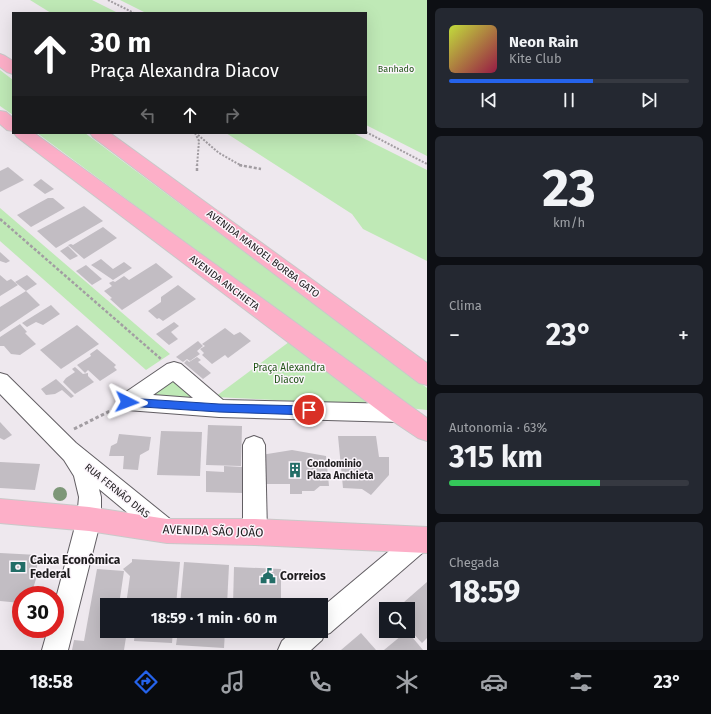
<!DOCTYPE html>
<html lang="pt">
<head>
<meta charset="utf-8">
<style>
	body { margin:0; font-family:"Fira Sans",sans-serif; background:#242831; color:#f1f3f6; height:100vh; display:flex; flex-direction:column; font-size:15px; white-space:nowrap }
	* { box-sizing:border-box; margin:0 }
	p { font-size:13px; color:#9ea1a6 }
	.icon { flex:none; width:22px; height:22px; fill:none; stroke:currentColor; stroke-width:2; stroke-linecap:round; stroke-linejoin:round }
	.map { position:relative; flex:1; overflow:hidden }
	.panel { display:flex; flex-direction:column; gap:8px; padding:8px; background:#0d0f14; width:284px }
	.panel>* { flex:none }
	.guide { position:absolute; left:12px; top:12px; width:355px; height:122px; border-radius:0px; box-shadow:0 4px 16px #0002; background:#202124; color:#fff; overflow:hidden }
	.tools { position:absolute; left:379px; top:602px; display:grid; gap:8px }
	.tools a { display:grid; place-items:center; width:36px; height:36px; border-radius:0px; background:#171b24; box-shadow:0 4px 16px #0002; font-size:20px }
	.speed { position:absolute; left:12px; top:586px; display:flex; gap:8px; font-size:20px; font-weight:700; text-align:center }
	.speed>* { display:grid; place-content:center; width:52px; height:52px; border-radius:50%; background:#171b24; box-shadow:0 4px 16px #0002; line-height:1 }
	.speed .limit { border:6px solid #d22; background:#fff; color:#111 }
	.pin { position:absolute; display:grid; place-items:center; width:34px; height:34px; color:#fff; margin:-17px; border:2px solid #fff; border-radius:50%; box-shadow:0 1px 4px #0007 }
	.me { position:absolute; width:44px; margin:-22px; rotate:93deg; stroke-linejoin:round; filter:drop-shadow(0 0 3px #0008) }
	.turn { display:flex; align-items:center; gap:14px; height:84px; padding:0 12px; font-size:18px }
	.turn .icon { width:52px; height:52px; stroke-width:2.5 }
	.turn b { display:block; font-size:28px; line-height:34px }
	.lanes { display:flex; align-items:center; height:38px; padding:0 12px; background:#0003; justify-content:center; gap:20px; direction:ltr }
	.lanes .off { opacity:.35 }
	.big { font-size:30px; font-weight:700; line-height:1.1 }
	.panel .tile { flex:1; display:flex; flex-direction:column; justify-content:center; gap:6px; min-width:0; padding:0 14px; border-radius:6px; background:#242831 }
	.panel .dial { align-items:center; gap:0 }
	.dial b { font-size:52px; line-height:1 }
	.song { display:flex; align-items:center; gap:12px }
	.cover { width:48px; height:48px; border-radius:6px; background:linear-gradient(135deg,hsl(70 70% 55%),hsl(340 70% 35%)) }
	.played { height:4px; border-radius:2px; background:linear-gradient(90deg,#2563eb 60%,#363941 60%) }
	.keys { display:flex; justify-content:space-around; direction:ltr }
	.heat { display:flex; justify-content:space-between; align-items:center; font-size:22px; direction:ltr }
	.charge { height:6px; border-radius:3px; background:linear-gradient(90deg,#34c759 63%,#363941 0) }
	.trip { position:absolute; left:100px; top:598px; width:228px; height:40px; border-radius:0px; background:#171b24; box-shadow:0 4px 16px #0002; font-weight:700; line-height:40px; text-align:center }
	.dock { display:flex; height:64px; justify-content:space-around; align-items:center; background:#090b0e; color:#9ea1a6 }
	.dock .icon { width:28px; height:28px }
	.dock .on { color:#2563eb }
	.dock b { font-size:18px; color:#f1f3f6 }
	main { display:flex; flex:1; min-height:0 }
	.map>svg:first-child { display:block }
	.green { fill:#bfe9b6 }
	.building { fill:#c2bdc3 }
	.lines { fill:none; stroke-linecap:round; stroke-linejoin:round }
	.minor-casing { stroke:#625e63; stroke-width:2 }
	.major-casing { stroke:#c9c9c9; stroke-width:2 }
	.path-far2 { stroke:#a29da2; stroke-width:2; stroke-dasharray:2 1.5; stroke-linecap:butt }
	.path-far1 { stroke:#a29da2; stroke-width:2.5; stroke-dasharray:3 2; stroke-linecap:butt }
	.path { stroke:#a29da2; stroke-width:3; stroke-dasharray:3.5 2.5; stroke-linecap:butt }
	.minor { fill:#fff; fill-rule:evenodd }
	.major { fill:#fdafc8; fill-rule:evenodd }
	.tree { fill:#7d9778 }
	.route { fill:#2563eb; stroke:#184099 }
	.labels { text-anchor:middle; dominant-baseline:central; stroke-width:3; stroke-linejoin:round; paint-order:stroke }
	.far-park-label { font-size:9px; fill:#215517; stroke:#fbf5fb }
	.street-label { font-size:10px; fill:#1e1c1e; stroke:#fbf5fb }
	.park-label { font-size:10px; fill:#215517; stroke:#fbf5fb }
	.poi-label { font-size:10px; font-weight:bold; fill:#1e1c1e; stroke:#fbf5fb; text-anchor:start }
	.near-street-label { font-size:12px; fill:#1e1c1e; stroke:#fbf5fb }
	.near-poi-label { font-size:12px; font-weight:bold; fill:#1e1c1e; stroke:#fbf5fb; text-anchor:start }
</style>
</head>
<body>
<main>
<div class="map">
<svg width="427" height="650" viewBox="0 0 427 650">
	<rect width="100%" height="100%" fill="#eee8ee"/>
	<g class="green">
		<path d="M30,0h62l26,13h-67z"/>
		<path d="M120,0h307v156l-61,-31v-112h-220z"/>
		<path d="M0,70l13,10v35l-13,-9z"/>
		<path d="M37,133h48l342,255v22l-18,-2z"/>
		<path d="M226,133h127l74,37v91l-64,-32 -11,-15z"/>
		<path d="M0,208l170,146 -24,16 -146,-129z"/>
		<path d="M289,342l85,63 -159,-8z"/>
		<path d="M174,378l24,22 -50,-3z"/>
	</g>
	<g class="building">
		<path d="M8,167l16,13 -24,12v-21z"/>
		<path d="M41,179l13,10 -9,5 -12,-9z"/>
		<path d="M48,198h5l12,10 -34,19 -14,-12z"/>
		<path d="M84,206l19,15 -47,27 -19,-17z"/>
		<path d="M103,227l14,11 -33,21 -16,-14 3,-1 2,1z"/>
		<path d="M68,246l10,10 -8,4 -10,-9z"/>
		<path d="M0,252l10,9 -4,2 -6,-2z"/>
		<path d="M101,259l12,10 11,-7 8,6 -19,12 -22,-15z"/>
		<path d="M156,263l17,14 -51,33 -12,-11 2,-1 -8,-7 8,-5 -3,-3 4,-2 2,1 9,-6 5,4z"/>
		<path d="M86,265l16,14 -10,6 -16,-14z"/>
		<path d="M0,275l7,6 4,-2 7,6 -18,11z"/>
		<path d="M27,275l10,9 -11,7 -11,-9z"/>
		<path d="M178,285l18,14 -33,22 -4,-3 -2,1 -9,-8 13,-9v-5z"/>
		<path d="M26,291l14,14 -40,27v-25z"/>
		<path d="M51,305l9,9 -17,11 -7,-3 -9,5 -5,-4z"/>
		<path d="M174,322l5,4 -8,6 7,7 -9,6 -13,-11z"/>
		<path d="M20,324l7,8 -2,1 11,11 -16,11 -9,-1 -7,-8h-4v-9z"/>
		<path d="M77,325l22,19 -38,25 -21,-19z"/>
		<path d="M225,328l9,7 6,-3 11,9 -23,17 -3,-3 -13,9 -10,-9 2,-2 -4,-4 5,-3 -3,-2z"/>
		<path d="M198,341l5,5 -6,5 3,3 -10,7 -3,-2 -4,3 -7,-5z"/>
		<path d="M97,349l19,16 -2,2 3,3 -17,11 -12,-11 -3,3 -8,-8 14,-9 -1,-2z"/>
		<path d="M197,357l4,3 -3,2 13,11 -8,6 -19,-16 3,-3 2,2z"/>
		<path d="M75,367l8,7 5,-1v3l6,6 -19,12 -12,-12 3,-4 9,-6 -3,-3z"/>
		<path d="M56,379l18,17 -3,2 -9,-8 -7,4 -9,1 -5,-6z"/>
		<path d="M0,422l12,13 -8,5 -4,-2z"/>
		<path d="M208,425l34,1 -1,40 -35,-1z"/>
		<path d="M161,431l41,1 -2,44 -43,-1z"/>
		<path d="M119,434l32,3 -2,13 -9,5 -2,15 -15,-1 1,-13h-15l2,-10 6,-3z"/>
		<path d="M338,436h38l3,21h10v18l-18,20 -9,-6 -19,-1z"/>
		<path d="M292,450l34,6 3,30h-9l-6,5h-12v3h-12v-10h-28l-1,-29z"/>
		<path d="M0,462l40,2 -5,26 -35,-2z"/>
		<path d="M224,466l19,1v26l-37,-1v-21l18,1z"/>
		<path d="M0,553l38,2 -2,24 -5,16h-10v8l-21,-2z"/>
		<path d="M132,559l48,3 -4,43h-50l4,-29 -7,-7 9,-7z"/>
		<path d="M184,562l45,3 -2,40h-47z"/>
		<path d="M234,567l47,2v36h-48z"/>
		<path d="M97,569l27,2 -5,34h-12v26h20l-3,19h-52l2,-10 10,1z"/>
		<path d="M427,582v56l-5,5 -14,-15v-19h-12z"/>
		<path d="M135,631h38l-1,12 -38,-2z"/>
		<path d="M178,631h47l-1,17 -48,-3z"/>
		<path d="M232,631h50v7l-50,-2z"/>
		<path d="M407,631l16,19h-39z"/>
		<path d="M361,633l15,17h-35z"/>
	</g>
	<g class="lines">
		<defs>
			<g id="minor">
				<path d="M174,362l7,2 42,36 177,4 7,3 3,6 -3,6 -7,3 -181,-5 -92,-7 -7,-2 -3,-6 3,-6 47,-32zM173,381l20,17 -40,-3z"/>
				<path d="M0,373l7,2 69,68 99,80 4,8 -4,8 -8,3 -8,-3 -60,-50 2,8v22l-33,131h-26l6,-21h7v-27l22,-83 2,-22 -5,-21 -10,-16 -64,-66z"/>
				<path d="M254,436l8,3 3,6 2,87 -4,8 -8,3 -8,-3 -4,-8v-87l3,-6z"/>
				<path d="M421,528l6,2v19l-97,84 -6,2 -2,5 -11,10h-33l4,-9 11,-10h28v-23l92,-77z"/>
			</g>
			<g id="major">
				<path d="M0,54l5,2 8,5v13l-6,-2 -7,-5z"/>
				<path d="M0,111l6,1 7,6v13l-6,-1 -7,-6z"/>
				<path d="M14,133h20l393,285v23l-9,-3 -27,-18 -374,-283z"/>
				<path d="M90,133h20l317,230v22l-8,-2 -326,-246z"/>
				<path d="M0,499l89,8 78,12h88l172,8v26l-172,-8 -88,-2 -78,-12 -89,-8z"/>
			</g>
		</defs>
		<use href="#minor" class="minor-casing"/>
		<use href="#major" class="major-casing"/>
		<g class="path-far2">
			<path d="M108,0l26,13"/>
			<path d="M366,132l61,32"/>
			<path d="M195,133l4,8 -2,25"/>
			<path d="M198,135l21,18 23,13"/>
		</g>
		<g class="path-far1">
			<path d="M239,165l22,4"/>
			<path d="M197,171v-6"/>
			<path d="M0,219l161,140"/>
		</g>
		<path class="path" d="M74,429l38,-19"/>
		<use href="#minor" class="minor"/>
		<use href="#major" class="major"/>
	</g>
	<circle class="tree" cx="60" cy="494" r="7"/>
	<path class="route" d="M127,398l92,6 90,2 4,1 1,3 -1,3 -4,2 -90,-3 -92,-6 -3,-1 -2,-3 2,-3z"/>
	<defs>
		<symbol id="building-bare" viewBox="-9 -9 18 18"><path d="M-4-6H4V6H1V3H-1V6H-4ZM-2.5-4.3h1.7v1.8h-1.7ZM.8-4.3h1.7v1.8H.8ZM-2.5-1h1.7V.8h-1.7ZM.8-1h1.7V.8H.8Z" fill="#236d67" stroke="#fbf5fb" stroke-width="2.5" paint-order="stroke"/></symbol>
		<symbol id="bank-bare" viewBox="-9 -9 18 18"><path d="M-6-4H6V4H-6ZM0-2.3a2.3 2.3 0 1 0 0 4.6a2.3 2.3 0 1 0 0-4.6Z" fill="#236d67" stroke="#fbf5fb" stroke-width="2.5" paint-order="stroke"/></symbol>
		<symbol id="civic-bare" viewBox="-9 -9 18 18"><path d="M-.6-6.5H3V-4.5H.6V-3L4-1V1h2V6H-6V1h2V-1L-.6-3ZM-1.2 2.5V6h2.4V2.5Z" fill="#236d67" stroke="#fbf5fb" stroke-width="2.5" paint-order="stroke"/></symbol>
	</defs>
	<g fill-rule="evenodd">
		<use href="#building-bare" x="284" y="459" width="22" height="22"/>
		<use href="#bank-bare" x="7" y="556" width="22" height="22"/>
		<use href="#civic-bare" x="257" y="565" width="22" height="22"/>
	</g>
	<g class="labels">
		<g class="far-park-label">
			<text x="396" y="69">Banhado</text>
		</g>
		<g class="street-label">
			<text transform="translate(263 254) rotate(37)">AVENIDA MANOEL BORBA GATO</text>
			<text transform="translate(224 283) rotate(37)">AVENIDA ANCHIETA</text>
			<text transform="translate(117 491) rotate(39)">RUA FERNÃO DIAS</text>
		</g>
		<g class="park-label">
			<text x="289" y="368">Praça Alexandra<tspan x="289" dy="12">Diacov</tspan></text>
		</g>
		<g class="poi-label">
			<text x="307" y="464">Condominio<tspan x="307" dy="12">Plaza Anchieta</tspan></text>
		</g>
		<g class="near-street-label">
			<text transform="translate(213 531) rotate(2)">AVENIDA SÃO JOÃO</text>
		</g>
		<g class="near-poi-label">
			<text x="30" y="560">Caixa Econômica<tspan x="30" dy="14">Federal</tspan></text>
			<text x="280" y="576">Correios</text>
		</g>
	</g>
</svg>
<div class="tools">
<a><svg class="icon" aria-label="search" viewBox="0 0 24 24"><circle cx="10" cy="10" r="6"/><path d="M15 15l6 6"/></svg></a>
</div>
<div class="speed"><div class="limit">30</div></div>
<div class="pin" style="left:309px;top:410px;background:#d93025"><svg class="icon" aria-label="arrive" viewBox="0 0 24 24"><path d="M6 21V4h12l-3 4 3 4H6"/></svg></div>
<svg class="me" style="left:127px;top:402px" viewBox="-20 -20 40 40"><path d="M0-17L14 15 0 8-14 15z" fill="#2563eb" stroke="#fff" stroke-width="4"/></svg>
<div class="trip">18:59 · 1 min · 60 m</div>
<div class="guide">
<div class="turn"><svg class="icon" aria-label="ahead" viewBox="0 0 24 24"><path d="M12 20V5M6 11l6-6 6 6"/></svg><div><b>30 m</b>Praça Alexandra Diacov</div></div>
<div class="lanes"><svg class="icon off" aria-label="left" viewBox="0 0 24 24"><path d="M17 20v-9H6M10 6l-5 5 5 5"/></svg><svg class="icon" aria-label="ahead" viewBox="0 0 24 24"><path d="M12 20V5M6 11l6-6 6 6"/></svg><svg class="icon off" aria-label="right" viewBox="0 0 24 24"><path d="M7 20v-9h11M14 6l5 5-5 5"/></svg></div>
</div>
</div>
<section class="panel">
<div class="tile">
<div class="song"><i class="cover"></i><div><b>Neon Rain</b><p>Kite Club</p></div></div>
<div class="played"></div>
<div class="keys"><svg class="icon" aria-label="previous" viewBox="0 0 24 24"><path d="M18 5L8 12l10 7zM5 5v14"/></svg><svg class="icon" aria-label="pause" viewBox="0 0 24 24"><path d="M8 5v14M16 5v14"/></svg><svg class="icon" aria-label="next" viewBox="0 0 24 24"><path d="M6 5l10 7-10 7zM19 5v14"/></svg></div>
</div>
<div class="tile dial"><b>23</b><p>km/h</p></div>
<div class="tile"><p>Clima</p>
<div class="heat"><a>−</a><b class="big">23°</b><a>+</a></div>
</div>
<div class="tile"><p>Autonomia · 63%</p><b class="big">315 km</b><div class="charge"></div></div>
<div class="tile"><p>Chegada</p><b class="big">18:59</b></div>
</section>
</main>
<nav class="dock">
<b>18:58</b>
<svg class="icon on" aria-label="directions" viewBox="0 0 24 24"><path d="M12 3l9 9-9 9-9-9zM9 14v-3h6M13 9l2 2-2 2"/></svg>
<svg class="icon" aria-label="music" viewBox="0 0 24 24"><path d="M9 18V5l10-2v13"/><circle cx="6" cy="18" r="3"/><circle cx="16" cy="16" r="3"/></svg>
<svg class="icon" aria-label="phone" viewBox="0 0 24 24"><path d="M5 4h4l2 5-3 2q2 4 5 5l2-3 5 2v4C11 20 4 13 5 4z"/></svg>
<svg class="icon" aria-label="climate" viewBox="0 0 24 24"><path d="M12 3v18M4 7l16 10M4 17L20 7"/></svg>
<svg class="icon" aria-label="car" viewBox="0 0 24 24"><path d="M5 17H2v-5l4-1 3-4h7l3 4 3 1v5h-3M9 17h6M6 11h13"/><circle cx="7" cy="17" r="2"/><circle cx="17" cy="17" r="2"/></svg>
<svg class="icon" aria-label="filters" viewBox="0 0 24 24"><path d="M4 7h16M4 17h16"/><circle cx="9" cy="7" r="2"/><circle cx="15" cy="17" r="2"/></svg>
<b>23°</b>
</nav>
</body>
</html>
